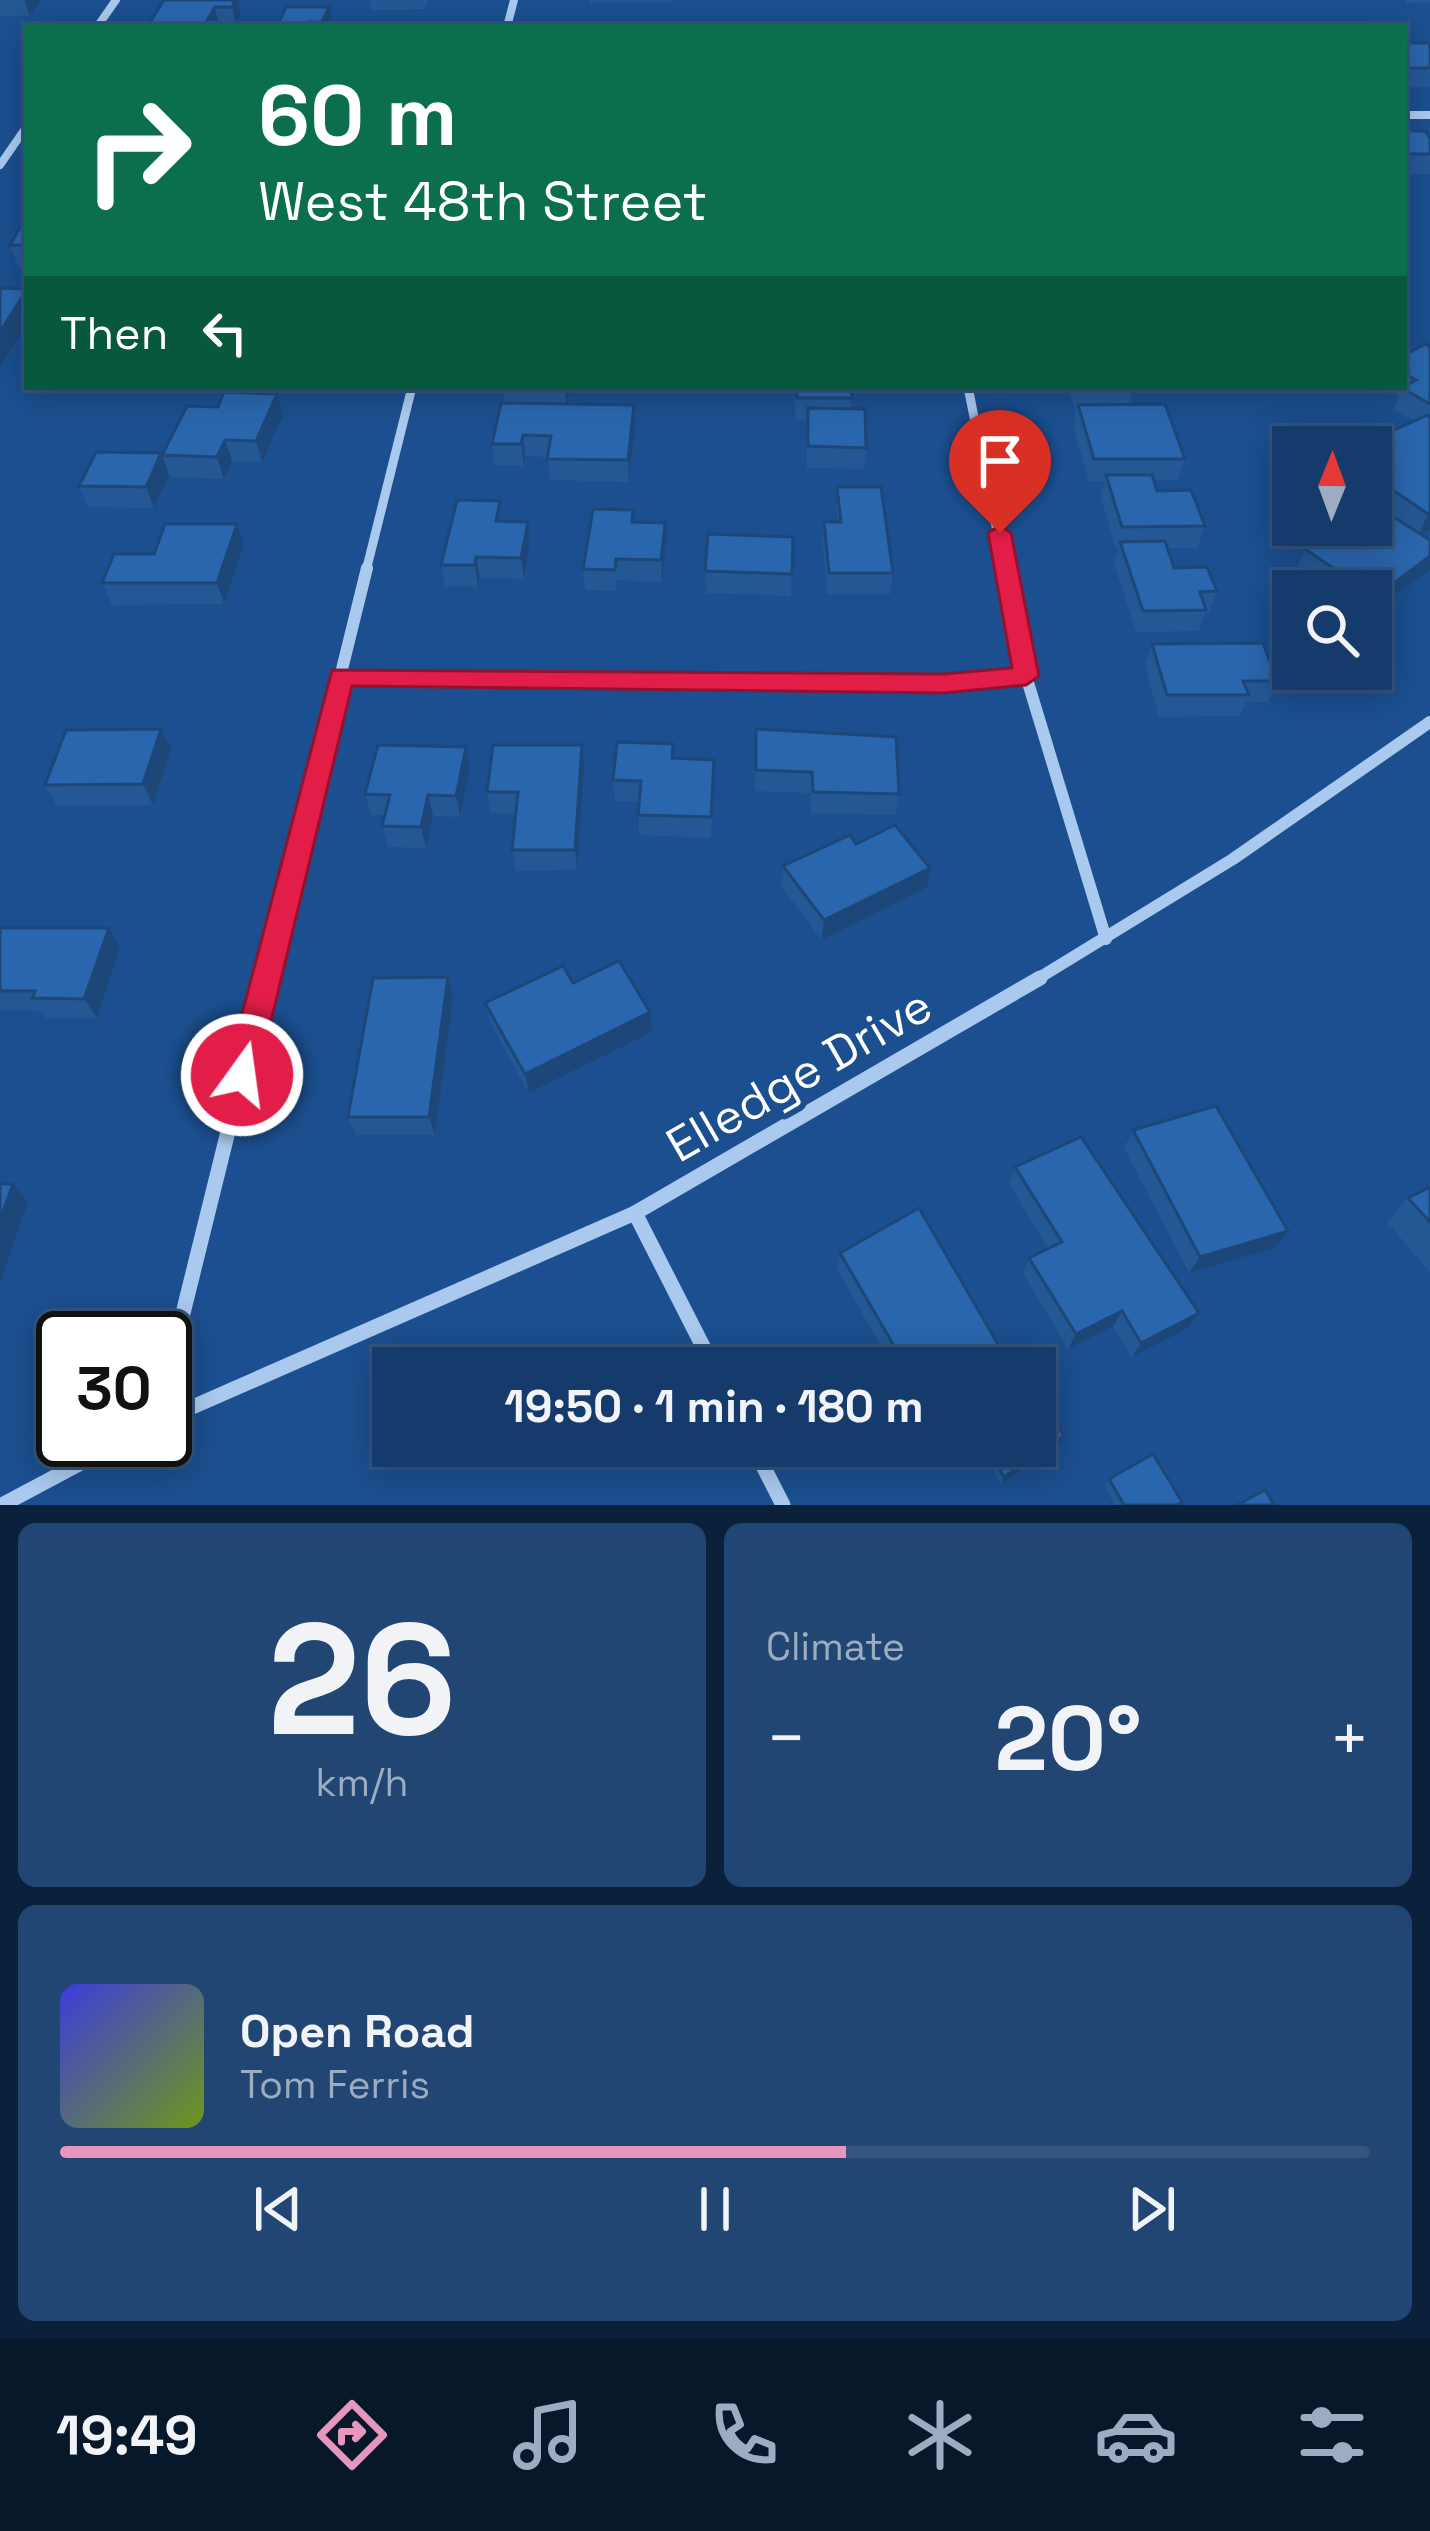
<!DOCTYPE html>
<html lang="en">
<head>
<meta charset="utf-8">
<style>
	body { margin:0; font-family:"Space Grotesk",sans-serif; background:#214673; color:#f1f3f6; height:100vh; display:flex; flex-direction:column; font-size:45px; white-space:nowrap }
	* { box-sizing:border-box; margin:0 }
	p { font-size:39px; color:#9dadc1 }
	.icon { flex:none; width:66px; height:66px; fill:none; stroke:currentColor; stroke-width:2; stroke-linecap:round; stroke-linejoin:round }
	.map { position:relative; height:1505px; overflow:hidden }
	.side { display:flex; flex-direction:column; gap:18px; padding:18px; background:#0b203b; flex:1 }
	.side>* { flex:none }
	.banner { position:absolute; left:24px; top:24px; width:1383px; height:366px; border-radius:0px; box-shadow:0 6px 30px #0003,0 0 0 3px #33557e; background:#0b6e4f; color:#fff; overflow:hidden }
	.needle { width:78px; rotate:1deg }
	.fabs { position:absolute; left:1272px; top:426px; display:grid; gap:24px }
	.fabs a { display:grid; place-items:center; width:120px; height:120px; border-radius:0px; background:#143b6b; box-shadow:0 6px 30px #0003,0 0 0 3px #33557e; font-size:60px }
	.speed { position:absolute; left:36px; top:1311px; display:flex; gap:24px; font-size:60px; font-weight:700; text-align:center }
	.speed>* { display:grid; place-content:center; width:156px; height:156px; border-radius:50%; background:#143b6b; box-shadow:0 6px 30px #0003,0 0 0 3px #33557e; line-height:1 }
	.speed .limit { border:6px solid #111; border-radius:18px; background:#fff; color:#111 }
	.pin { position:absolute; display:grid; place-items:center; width:102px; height:102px; color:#fff; margin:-123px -51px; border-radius:50% 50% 50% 0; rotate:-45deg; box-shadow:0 0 12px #0007 }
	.pin .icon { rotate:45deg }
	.me { position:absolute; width:132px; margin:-66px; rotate:14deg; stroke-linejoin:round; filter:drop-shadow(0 0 9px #0008) }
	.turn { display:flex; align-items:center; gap:42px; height:252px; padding:0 36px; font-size:54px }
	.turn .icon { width:156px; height:156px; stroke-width:2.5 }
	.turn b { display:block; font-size:84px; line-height:102px }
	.then { display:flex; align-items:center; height:114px; padding:0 36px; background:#0003; gap:24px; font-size:45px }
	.big { font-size:90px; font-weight:700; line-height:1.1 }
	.side .widget { flex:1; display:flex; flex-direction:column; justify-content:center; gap:18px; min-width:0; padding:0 42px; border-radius:18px; background:#214673 }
	.side .dial { align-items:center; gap:0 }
	.dial b { font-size:156px; line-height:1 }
	.song { display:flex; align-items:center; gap:36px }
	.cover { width:144px; height:144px; border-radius:18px; background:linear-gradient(135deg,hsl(240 70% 55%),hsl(80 70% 35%)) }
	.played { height:12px; border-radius:6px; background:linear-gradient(90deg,#e797bd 60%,#33557e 60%) }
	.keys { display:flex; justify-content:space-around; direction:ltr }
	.heat { display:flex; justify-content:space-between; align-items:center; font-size:66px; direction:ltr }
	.side .tiles { flex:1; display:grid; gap:18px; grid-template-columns:1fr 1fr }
	.widget:last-child { grid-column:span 2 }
	.trip { position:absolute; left:372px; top:1347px; width:684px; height:120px; border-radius:0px; background:#143b6b; box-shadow:0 6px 30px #0003,0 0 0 3px #33557e; font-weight:700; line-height:120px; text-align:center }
	.tab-bar { display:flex; height:192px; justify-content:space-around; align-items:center; background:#08182b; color:#9dadc1 }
	.tab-bar .icon { width:84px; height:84px }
	.tab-bar .selected { color:#e797bd }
	.tab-bar b { font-size:54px; color:#f1f3f6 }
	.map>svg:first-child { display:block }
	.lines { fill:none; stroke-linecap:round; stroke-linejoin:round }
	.street-far3 { stroke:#a9c9ee; stroke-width:8 }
	.street-far2 { stroke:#a9c9ee; stroke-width:9 }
	.street-far1 { stroke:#a9c9ee; stroke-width:12 }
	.street { stroke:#a9c9ee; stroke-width:15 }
	.wall { fill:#245895 }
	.shaded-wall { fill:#1d4779 }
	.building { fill:#2a66ad; stroke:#1d4779; stroke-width:3 }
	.route { fill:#e11d48; stroke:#92132f; stroke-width:3 }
	.labels { text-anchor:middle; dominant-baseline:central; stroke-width:12; stroke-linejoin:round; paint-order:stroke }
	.near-street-label { font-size:48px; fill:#fff; stroke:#1b4f8f }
</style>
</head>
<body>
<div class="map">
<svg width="1430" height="1505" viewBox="0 0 1430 1505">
	<rect width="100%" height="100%" fill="#1b4f8f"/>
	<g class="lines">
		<g class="street-far3">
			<path d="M97,27l19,-27"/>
			<path d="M507,27l7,-27"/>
			<path d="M1404,115h26"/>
			<path d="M0,165l27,-39"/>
		</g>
		<g class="street-far2">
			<path d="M968,387l37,184"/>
			<path d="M366,571l46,-184"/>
		</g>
		<g class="street-far1">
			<path d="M1004,568l22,108 80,263"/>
			<path d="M341,676l603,8 82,-8"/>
			<path d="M265,981l102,-413"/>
			<path d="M1034,981l199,-122 197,-137"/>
		</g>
		<g class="street">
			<path d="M635,1213l79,155"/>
			<path d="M165,1386l101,-408"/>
			<path d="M165,1419l470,-206 405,-235"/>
			<path d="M753,1446l30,59"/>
			<path d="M2,1505l122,-65"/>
		</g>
	</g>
	<g class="wall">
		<path d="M0,0h39v3l-9,13h-30z"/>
		<path d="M238,0l3,15 -5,10 -89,2z"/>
		<path d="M369,0h59l-4,9 -53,1z"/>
		<rect x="590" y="0" width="82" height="3"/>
		<path d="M1406,0h24v3h-23z"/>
		<path d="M329,7l3,20h-55z"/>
		<rect x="1404" y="43" width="26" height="44"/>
		<path d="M1404,131l26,7v36h-26z"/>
		<path d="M27,216v50h-9l-8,-21z"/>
		<path d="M1430,347v183l-10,4 10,36 -59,43v-22h-46l-29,-20 9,-22 60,-14 26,-18 -20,-14v-56h-50l3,-5 44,-1 46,-20 -21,-12 6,-13 -17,-9h22v-32z"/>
		<path d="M503,387h67l-2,17 66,1 1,22 -6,55 -79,-2 -2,-23 -23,-1 -1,10 -29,-1 -3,-21 12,-41z"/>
		<path d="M793,387h58v22l15,39 -2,21 -57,-1v-49l-11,1z"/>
		<path d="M1068,387h65l-4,17 56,55 -7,21h-25l4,11 48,35 -8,22h-30l7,20 43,23 -8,22h-4l-6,18 -63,1 -22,-69 5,-15h-3l-15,-51 4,-16h-16l-16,-55 3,-16z"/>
		<path d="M277,394l6,21 -21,47 -30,-1 -8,18 -54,-2 -8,-22 56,-48z"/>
		<path d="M169,475l-15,33 -66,-1 -9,-21z"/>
		<path d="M837,487l56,86 -3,21h-63l-4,-51 1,-21h13z"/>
		<path d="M633,510l1,12 32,22 -4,38 -45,-2 -1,11 -31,-1 -2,-21z"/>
		<path d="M503,521l25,1 2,21 -6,36 -44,-1 -2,9 -33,-1 -4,-21z"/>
		<path d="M237,524l7,21 -20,59 -112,1 -10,-22 52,-29z"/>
		<path d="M793,537l-2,59 -85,-3 -1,-22z"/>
		<path d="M1152,644l125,37 -9,21h-22l-6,14 -81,1 -14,-52z"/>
		<path d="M756,729l143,65 -3,21 -85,-2v-20l-56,-2z"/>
		<path d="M673,744l1,14 40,2 -3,78 -72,-3v-33l-24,-1 -2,-21z"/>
		<path d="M466,747l4,21 -10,49 -27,-1 -7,32 -38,-1 -6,-21 3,-11h-14l-6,-21z"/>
		<path d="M171,750l-18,55 -96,1 -12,-21z"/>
		<path d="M584,766l-7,104 -61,1 -4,-21 4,-37h-25l-4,-21z"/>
		<path d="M856,844l71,44 -105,52 -40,-53 1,-21z"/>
		<path d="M0,928h109l11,20 -23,70h-51l-5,-7 -41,-1z"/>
		<path d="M448,977l5,20 -18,138h-79l-8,-18z"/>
		<path d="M573,983l77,29 2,20 -123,61 -39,-71 -5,-19z"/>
		<path d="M1133,1130l142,118 -86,25 -65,-125z"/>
		<path d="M1015,1167l184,146 -11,15 -56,29 -19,-30 -45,22 -45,-75 6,-16 19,-9 -39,-65z"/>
		<path d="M1430,1187v85l-43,-50 21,-24z"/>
		<path d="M840,1253l157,114 -103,1 -57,-98z"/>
		<path d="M1060,1443l-59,41 -22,-38h56z"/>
		<path d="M1109,1479l70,26h-64l-11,-19z"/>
	</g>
	<g class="shaded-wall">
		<path d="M24,0h15v3l-9,13z"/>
		<path d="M235,0h3l3,15 -5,10 -4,-18z"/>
		<path d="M215,7l4,20h-16z"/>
		<path d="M329,7l4,18 -1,2h-9l-1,-5z"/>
		<path d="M27,291v34l-27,42v-35z"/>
		<path d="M565,387h5l-3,24z"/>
		<path d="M277,394l6,21 -21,47 -6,-21z"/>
		<path d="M634,405l1,22 -6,55 -1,-22z"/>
		<path d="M523,435l2,21 -1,10 -3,-22z"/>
		<path d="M225,440l7,21 -8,18 -7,-22z"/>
		<path d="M161,453l8,22 -15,33 -8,-21z"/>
		<path d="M1430,513v17l-12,6 10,-22z"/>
		<path d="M528,522l2,21 -6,36 -3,-21z"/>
		<path d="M665,523l1,21 -4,38 -1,-22z"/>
		<path d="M237,524l7,21 -20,59 -7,-21z"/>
		<path d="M1430,556v14l-59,43v-8l4,-8z"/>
		<path d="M476,557l4,21 -2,9 -3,-22z"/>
		<path d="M161,729l10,21 -18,55 -10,-21z"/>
		<path d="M582,745l2,21 -7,104 -2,-20z"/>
		<path d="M466,747l4,21 -10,49 -4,-21z"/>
		<path d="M428,795l5,21 -7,32 -5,-21z"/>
		<path d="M930,868l-3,20 -105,52 2,-20z"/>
		<path d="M109,928l11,20 -23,70 -13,-19z"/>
		<path d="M448,977l5,20 -18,138 -6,-18z"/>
		<path d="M650,1012l2,20 -123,61 -4,-19z"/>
		<path d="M13,1184l15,18 -28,80v-62z"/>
		<path d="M1288,1231l-13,17 -86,25 11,-16z"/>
		<path d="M1122,1311l-9,16 -45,22 8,-15z"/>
		<path d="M1199,1313l-11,15 -56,29 9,-14z"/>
		<path d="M1003,1353l-8,15h-25z"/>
		<path d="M1064,1436l-4,7 -59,41 3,-7z"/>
	</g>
	<g class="building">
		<path d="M164,0h71l-3,7h-17l-12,20h-56z"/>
		<path d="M286,7h43l-7,15h-14l-2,5h-29z"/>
		<rect x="1404" y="43" width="26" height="25"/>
		<path d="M1404,131h21l5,7v16h-26z"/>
		<path d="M27,216v29h-17z"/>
		<path d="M0,288l27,1 -27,43z"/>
		<path d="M1426,344l4,3v57l-28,-16 14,-8 -12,-7v-18z"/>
		<path d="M503,387h62v3h-63z"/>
		<path d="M796,387h55l1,11h-55z"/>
		<path d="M1079,387h54l1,2h-54z"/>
		<path d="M224,392l53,2 -21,47 -31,-1 -8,17 -55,-2 25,-49 31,1z"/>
		<path d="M501,403l133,2 -6,55 -81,-1 4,-23 -28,-1 -2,9h-29z"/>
		<path d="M1165,404l20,55h-91l-16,-54z"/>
		<path d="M808,408l57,1 1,39 -58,-2z"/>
		<path d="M1428,415l2,2v96l-2,1 -57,-39v-28h-40l-7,-5 27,-12 17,11z"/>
		<path d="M96,452l65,1 -15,34 -67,-1z"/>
		<path d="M1106,475h46l5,16 34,-1 14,36 -83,1z"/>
		<path d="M837,487h44l12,86h-64l-5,-51h17z"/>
		<path d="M457,500l43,1 -4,20 32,1 -7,36 -45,-1 -1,8h-34z"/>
		<path d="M593,509l40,1 -1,12 33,1 -4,37 -45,-1 -1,11 -32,-1z"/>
		<path d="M1392,516l38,24v16l-55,41 -4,-3v-3h-4l-62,-42 37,-24h5l18,10z"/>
		<path d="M165,524h72l-20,59h-115l12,-29h40z"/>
		<path d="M708,534l85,3 -1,37 -87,-3z"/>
		<path d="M1165,541l9,27 33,-1 10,24 -17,1 6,18 -63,1 -23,-69z"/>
		<path d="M1263,643l14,38h-34l6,14h-82l-15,-51z"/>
		<path d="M161,729l-18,55 -98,1 21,-55z"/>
		<path d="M756,729l140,8 3,57 -86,-2 -1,-20 -56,-2z"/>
		<path d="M617,742l56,2 -1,14 42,2 -3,57 -73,-2 3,-34 -28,-1z"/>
		<path d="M378,745l88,2 -10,49 -28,-1 -7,32 -39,-1 8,-31 -25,-1z"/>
		<path d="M493,745h89l-7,105h-63l6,-58h-31z"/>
		<path d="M895,825l35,43 -106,52 -41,-54 67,-31 6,9z"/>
		<path d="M0,928h109l-25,71 -52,-1 3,-7h-35z"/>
		<path d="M619,961l31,51 -125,62 -40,-71 78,-37 10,17z"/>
		<path d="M448,977l-19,140h-81l25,-139z"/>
		<path d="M1216,1106l72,125 -88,26 -67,-127z"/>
		<path d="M1081,1137l118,176 -58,30 -19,-32 -46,23 -47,-76 33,-16 -47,-75z"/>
		<path d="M0,1184h13l-13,36z"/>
		<path d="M1430,1187v35l-22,-24z"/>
		<path d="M919,1208l84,145 -33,15h-63l-67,-115z"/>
		<path d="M1039,1394l25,42 -60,41 -18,-31h49v-50z"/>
		<path d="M1153,1454l29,48 -5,3h-53l-15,-26z"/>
		<path d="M1265,1490l9,15h-37z"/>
	</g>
	<path class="route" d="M1000,525l11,8 28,143 -13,9 -82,8 -592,-7 -94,389 -4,11 -12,4 -11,-4 -5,-11 106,-405 612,4 68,-6 -24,-135z"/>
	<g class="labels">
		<g class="near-street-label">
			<text transform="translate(799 1075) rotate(-30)">Elledge Drive</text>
		</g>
	</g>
</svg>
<div class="fabs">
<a><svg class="needle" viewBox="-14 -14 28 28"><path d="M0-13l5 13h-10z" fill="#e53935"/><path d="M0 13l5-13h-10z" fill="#9dadc1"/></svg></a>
<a><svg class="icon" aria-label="search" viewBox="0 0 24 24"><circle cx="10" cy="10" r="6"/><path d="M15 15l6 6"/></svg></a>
</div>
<div class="speed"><div class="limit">30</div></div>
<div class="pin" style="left:1000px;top:533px;background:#d93025"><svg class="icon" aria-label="arrive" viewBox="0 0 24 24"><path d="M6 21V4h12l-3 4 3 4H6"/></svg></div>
<svg class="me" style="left:242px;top:1075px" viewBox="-20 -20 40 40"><circle r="17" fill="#e11d48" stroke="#fff" stroke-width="3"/><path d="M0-11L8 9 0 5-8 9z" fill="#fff"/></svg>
<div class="trip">19:50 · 1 min · 180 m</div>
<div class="banner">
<div class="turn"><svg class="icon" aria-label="right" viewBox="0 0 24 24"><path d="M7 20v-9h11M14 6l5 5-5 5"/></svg><div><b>60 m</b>West 48th Street</div></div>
<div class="then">Then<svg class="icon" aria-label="left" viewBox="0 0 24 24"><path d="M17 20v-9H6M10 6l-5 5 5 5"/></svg></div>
</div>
</div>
<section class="side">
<div class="tiles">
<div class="widget dial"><b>26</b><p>km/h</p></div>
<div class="widget"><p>Climate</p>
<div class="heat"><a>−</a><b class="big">20°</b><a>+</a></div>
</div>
<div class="widget">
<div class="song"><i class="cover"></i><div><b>Open Road</b><p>Tom Ferris</p></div></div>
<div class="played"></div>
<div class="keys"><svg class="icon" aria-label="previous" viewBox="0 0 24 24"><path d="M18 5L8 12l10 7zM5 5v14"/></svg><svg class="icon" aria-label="pause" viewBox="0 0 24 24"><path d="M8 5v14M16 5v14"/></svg><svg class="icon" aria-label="next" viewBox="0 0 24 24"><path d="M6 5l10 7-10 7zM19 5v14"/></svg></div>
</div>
</div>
</section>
<nav class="tab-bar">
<b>19:49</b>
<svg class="icon selected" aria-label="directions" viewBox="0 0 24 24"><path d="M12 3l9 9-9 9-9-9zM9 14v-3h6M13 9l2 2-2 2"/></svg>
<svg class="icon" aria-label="music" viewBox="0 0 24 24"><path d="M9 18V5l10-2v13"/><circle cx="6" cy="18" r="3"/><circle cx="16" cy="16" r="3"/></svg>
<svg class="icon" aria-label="phone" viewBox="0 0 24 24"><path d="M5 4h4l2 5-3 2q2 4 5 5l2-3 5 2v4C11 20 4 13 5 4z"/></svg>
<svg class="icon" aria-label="climate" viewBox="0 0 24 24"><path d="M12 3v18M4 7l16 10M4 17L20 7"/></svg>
<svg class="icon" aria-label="car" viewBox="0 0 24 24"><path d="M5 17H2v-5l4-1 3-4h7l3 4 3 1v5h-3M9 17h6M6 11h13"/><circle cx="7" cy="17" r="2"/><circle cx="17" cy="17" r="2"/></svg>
<svg class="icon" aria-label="filters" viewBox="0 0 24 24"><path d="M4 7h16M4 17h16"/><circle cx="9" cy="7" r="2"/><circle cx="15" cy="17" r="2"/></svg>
</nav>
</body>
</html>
